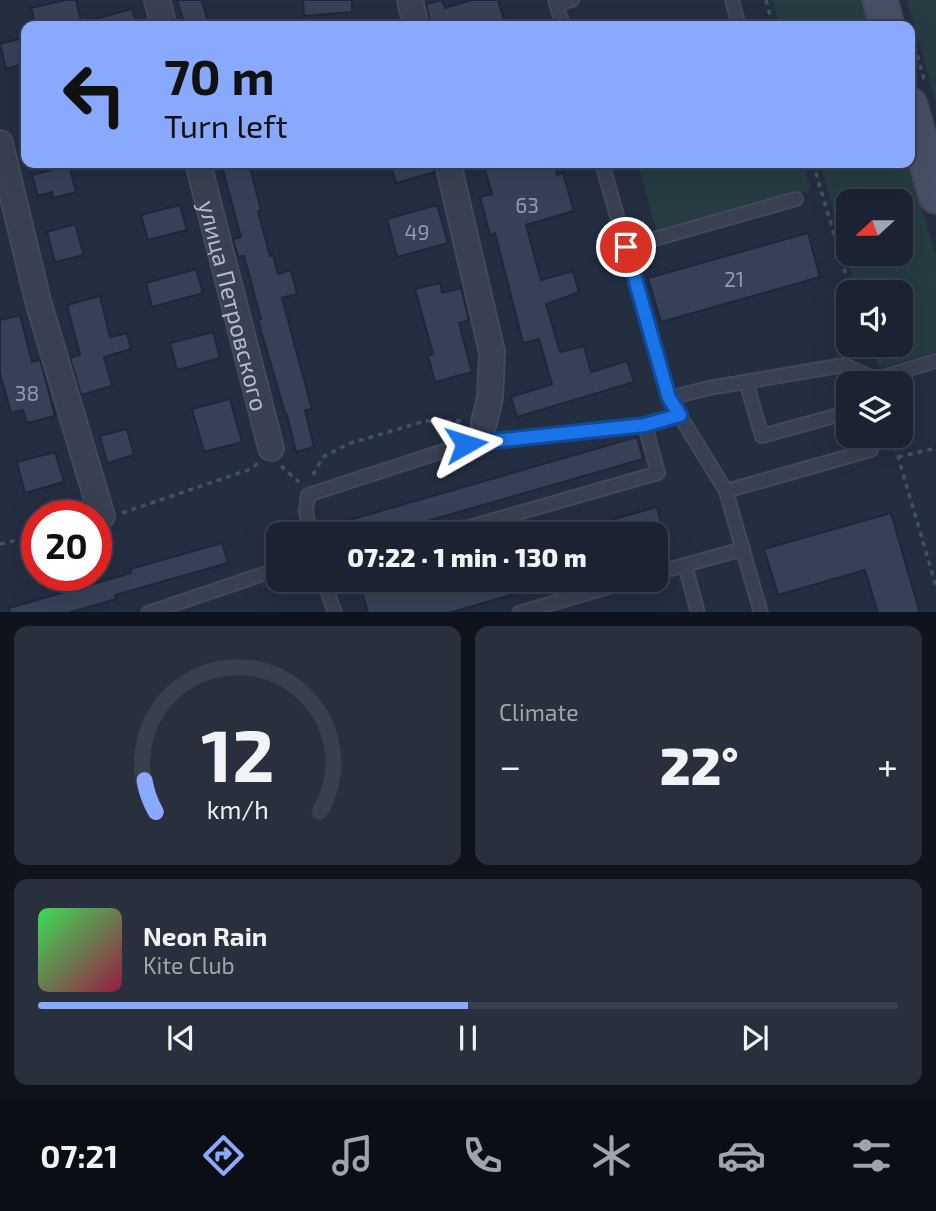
<!DOCTYPE html>
<html lang="en">
<head>
<meta charset="utf-8">
<style>
	body { margin:0; font-family:"Exo 2",sans-serif; background:#282f3d; color:#f1f3f6; height:100vh; display:flex; flex-direction:column; font-size:26px; white-space:nowrap }
	* { box-sizing:border-box; margin:0 }
	p { font-size:23px; color:#a0a4ab }
	.icon { flex:none; width:38px; height:38px; fill:none; stroke:currentColor; stroke-width:2; stroke-linecap:round; stroke-linejoin:round }
	.map { position:relative; height:612px; overflow:hidden }
	.side { display:flex; flex-direction:column; gap:14px; padding:14px; background:#0f131b; flex:1 }
	.side>* { flex:none }
	.hud { position:absolute; left:21px; top:21px; width:894px; height:147px; border-radius:14px; box-shadow:0 7px 28px #0002,0 0 0 2px #393f4d; background:#89aafc; color:#111; overflow:hidden }
	.needle { width:46px; rotate:249deg }
	.tools { position:absolute; left:836px; top:189px; display:grid; gap:14px }
	.tools a { display:grid; place-items:center; width:77px; height:77px; border-radius:14px; background:#1b2231; box-shadow:0 7px 28px #0002,0 0 0 2px #393f4d; font-size:35px }
	.speed { position:absolute; left:21px; top:500px; display:flex; gap:14px; font-size:35px; font-weight:700; text-align:center }
	.speed>* { display:grid; place-content:center; width:91px; height:91px; border-radius:50%; background:#1b2231; box-shadow:0 7px 28px #0002,0 0 0 2px #393f4d; line-height:1 }
	.speed .limit { border:10px solid #d22; background:#fff; color:#111 }
	.pin { position:absolute; display:grid; place-items:center; width:60px; height:60px; color:#fff; margin:-30px; border:4px solid #fff; border-radius:50%; box-shadow:0 2px 7px #0007 }
	.me { position:absolute; width:77px; margin:-38px; rotate:84deg; stroke-linejoin:round; filter:drop-shadow(0 0 5px #0008) }
	.turn { display:flex; align-items:center; gap:24px; height:147px; padding:0 28px; font-size:32px }
	.turn .icon { width:91px; height:91px; stroke-width:2.5 }
	.turn b { display:block; font-size:49px; line-height:60px }
	.big { font-size:52px; font-weight:800; line-height:1.1 }
	.side .tile { flex:1; display:flex; flex-direction:column; justify-content:center; gap:10px; min-width:0; padding:0 24px; border-radius:14px; background:#282f3d }
	.side .dial { align-items:center; gap:0 }
	.dial svg { height:182px; overflow:visible; fill:none; stroke:#393f4d; stroke-width:7; stroke-linecap:round; text-anchor:middle }
	.dial text { fill:#f1f3f6; stroke:none }
	.song { display:flex; align-items:center; gap:21px }
	.cover { width:84px; height:84px; border-radius:10px; background:linear-gradient(135deg,hsl(130 70% 55%),hsl(340 70% 35%)) }
	.played { height:7px; border-radius:4px; background:linear-gradient(90deg,#89aafc 50%,#393f4d 50%) }
	.keys { display:flex; justify-content:space-around; direction:ltr }
	.heat { display:flex; justify-content:space-between; align-items:center; font-size:38px; direction:ltr }
	.side .tiles { flex:1; display:grid; gap:14px; grid-template-columns:1fr 1fr }
	.tile:last-child { grid-column:span 2 }
	.trip { position:absolute; left:266px; top:522px; width:402px; height:70px; border-radius:14px; background:#1b2231; box-shadow:0 7px 28px #0002,0 0 0 2px #393f4d; font-weight:800; line-height:70px; text-align:center }
	.tabs { display:flex; height:112px; justify-content:space-around; align-items:center; background:#0b0e14; color:#a0a4ab }
	.tabs .icon { width:49px; height:49px }
	.tabs .active { color:#89aafc }
	.tabs b { font-size:32px; color:#f1f3f6 }
	.map>svg:first-child { display:block }
	.green { fill:#263c42; fill-rule:evenodd }
	.building { fill:#364157; stroke:#1f2738; stroke-width:2 }
	.lines { fill:none; stroke-linecap:round; stroke-linejoin:round }
	.lane-casing { stroke:#42495a; stroke-width:16 }
	.street-casing { stroke:#42495a; stroke-width:28 }
	.secondary-casing { stroke:#42495a; stroke-width:37 }
	.path { stroke:#3f555a; stroke-width:3.5; stroke-dasharray:5 5; stroke-linecap:butt }
	.lane { stroke:#394051; stroke-width:12 }
	.street { stroke:#394051; stroke-width:24 }
	.secondary { stroke:#464f64; stroke-width:33 }
	.route-casing { stroke:#114b97; stroke-width:18 }
	.route { stroke:#1a73e8; stroke-width:12 }
	.labels { text-anchor:middle; dominant-baseline:central; stroke-width:7; stroke-linejoin:round; paint-order:stroke }
	.number-label { font-size:21px; fill:#939aac }
	.street-label { font-size:24px; fill:#b5bbcb; stroke:#1d2536 }
</style>
</head>
<body>
<div class="map">
<svg width="936" height="613" viewBox="0 0 936 613">
	<rect width="100%" height="100%" fill="#242e41"/>
	<g class="green">
		<path d="M772,0h90l8,26h-90z"/>
		<path d="M907,0h29v103z"/>
		<path d="M638,163h165l8,27 -154,43z"/>
		<path d="M820,163h89l27,93v96l-57,16 -7,-23h29v-53h-44zM849,201h52v53h-52z"/>
	</g>
	<g class="building">
		<path d="M66,0h10l5,21 -18,5h-27l-5,-18z"/>
		<path d="M177,0h25l7,26h-24z"/>
		<path d="M303,0h49v12l-48,4z"/>
		<path d="M442,0l3,8 27,-8h26l8,26h-75l-5,-22z"/>
		<path d="M132,9l5,17h-49l-1,-5z"/>
		<path d="M26,37v26l-20,6 -6,-25z"/>
		<path d="M221,163h28l12,47 -3,1 12,45 3,-1 5,19 13,-4 6,24 -15,4 30,111 -7,1 9,37 -18,5 -9,-37 -1,1 -28,-96 3,-1 -17,-63 -6,1 -5,-18 8,-2z"/>
		<path d="M390,163h44l1,9 -39,11z"/>
		<path d="M483,163h72l2,12 6,-2 11,38 -48,14 15,55 32,-9 6,21 -33,12 14,48 24,-6 7,26 36,-11 7,21 -117,35 -6,-20 41,-13 -13,-45 -16,4 -28,-110 -5,2 -10,-38 12,-3z"/>
		<path d="M69,165l7,27 -23,6 -1,-6 -14,4 -6,-21z"/>
		<path d="M180,205l7,25 -39,10 -7,-25z"/>
		<path d="M437,205l11,38 -51,14 -10,-38z"/>
		<path d="M75,224l9,31 -29,7 -8,-30z"/>
		<path d="M808,233l12,44 -159,45 -13,-44z"/>
		<path d="M196,269l7,24 -51,14 -6,-24z"/>
		<path d="M440,283l2,10 19,-5 8,32 -10,3 13,49 -37,10 -7,-26 5,-2 -18,-65z"/>
		<path d="M100,296l10,41 17,-4 4,16 -27,8 8,29 -31,9 -11,-37 10,-3 -13,-50z"/>
		<path d="M20,315l12,47 8,-2 2,6 13,50 -28,7 -4,-13 -12,3 -11,-39v-54z"/>
		<path d="M213,332l7,26 -43,12 -7,-27z"/>
		<path d="M230,399l12,43 -38,10 -12,-43z"/>
		<path d="M127,429l7,26 -27,8 -7,-27z"/>
		<path d="M637,437l6,22 -261,75h-63l-1,-5z"/>
		<path d="M55,452l9,30 -39,11 -8,-31z"/>
		<path d="M657,507l7,27h-84l-1,-5z"/>
		<path d="M891,513l29,100h-42l-13,-43 -87,25 -14,-46z"/>
		<path d="M222,543l6,20 -113,32 1,4 -48,14h-58l-1,-5 122,-35 -1,-4z"/>
		<path d="M404,579h144l1,5 -100,29h-81l-6,-22z"/>
	</g>
	<g class="lines">
		<defs>
			<g id="lane">
				<path d="M555,0l8,26"/>
				<path d="M732,0l7,26"/>
				<path d="M556,4l16,-4"/>
				<path d="M602,163l67,235 57,93 35,122"/>
				<path d="M626,247l170,-48"/>
				<path d="M746,382l16,54 87,-24"/>
				<path d="M669,398l40,-10 135,-23 32,14 60,-18"/>
				<path d="M726,491l145,-41"/>
				<path d="M310,534l-4,-24 2,-15 157,-51 180,-19 34,-10"/>
				<path d="M445,534l213,-61 -13,-48"/>
				<path d="M685,565l13,48"/>
				<path d="M656,573l87,-24"/>
				<path d="M323,579l12,34"/>
				<path d="M148,613l130,-44"/>
				<path d="M519,613l117,-34"/>
			</g>
			<g id="street">
				<path d="M157,0l7,26"/>
				<path d="M410,0l6,26"/>
				<path d="M0,143l38,158 64,215"/>
				<path id="s1" d="M198,163l73,285"/>
				<path d="M448,163l44,189 -2,46 -6,25"/>
			</g>
			<g id="secondary">
				<path d="M880,0l7,26"/>
				<path d="M910,105l26,91"/>
			</g>
		</defs>
		<use href="#lane" class="lane-casing"/>
		<use href="#street" class="street-casing"/>
		<use href="#secondary" class="secondary-casing"/>
		<g class="path">
			<path d="M766,0l7,26"/>
			<path d="M912,36l13,47"/>
			<path d="M813,163l38,129"/>
			<path d="M866,345l4,13"/>
			<path d="M892,436l44,150"/>
			<path d="M898,457l38,-9"/>
			<path d="M281,466l18,16"/>
			<path d="M313,475l10,-18 25,-13 77,-23h38"/>
			<path d="M122,513l129,-44 7,-6"/>
			<path d="M0,544l37,-8"/>
		</g>
		<use href="#lane" class="lane"/>
		<use href="#street" class="street"/>
		<use href="#secondary" class="secondary"/>
	</g>
	<g class="lines">
		<defs>
			<path id="route" d="M466,444l179,-19 35,-10 -11,-17 -43,-151"/>
		</defs>
		<use href="#route" class="route-casing"/>
		<use href="#route" class="route"/>
	</g>
	<g class="labels">
		<g class="number-label">
			<text x="527" y="204">63</text>
			<text x="417" y="231">49</text>
			<text x="734" y="278">21</text>
			<text x="27" y="392">38</text>
		</g>
		<g class="street-label">
			<text stroke="none"><textPath href="#s1" startOffset="147">улица Петровского</textPath></text>
		</g>
	</g>
</svg>
<div class="tools">
<a><svg class="needle" viewBox="-14 -14 28 28"><path d="M0-13l5 13h-10z" fill="#e53935"/><path d="M0 13l5-13h-10z" fill="#a0a4ab"/></svg></a>
<a><svg class="icon" aria-label="sound" viewBox="0 0 24 24"><path d="M4 9h4l5-4v14l-5-4H4zM17 9q2 3 0 6"/></svg></a>
<a><svg class="icon" aria-label="layers" viewBox="0 0 24 24"><path d="M12 4l9 5-9 5-9-5zM3 14l9 5 9-5"/></svg></a>
</div>
<div class="speed"><div class="limit">20</div></div>
<div class="pin" style="left:626px;top:247px;background:#d93025"><svg class="icon" aria-label="arrive" viewBox="0 0 24 24"><path d="M6 21V4h12l-3 4 3 4H6"/></svg></div>
<svg class="me" style="left:466px;top:444px" viewBox="-20 -20 40 40"><path d="M0-17L14 15 0 8-14 15z" fill="#1a73e8" stroke="#fff" stroke-width="4"/></svg>
<div class="trip">07:22 · 1 min · 130 m</div>
<div class="hud">
<div class="turn"><svg class="icon" aria-label="left" viewBox="0 0 24 24"><path d="M17 20v-9H6M10 6l-5 5 5 5"/></svg><div><b>70 m</b>Turn left</div></div>
</div>
</div>
<section class="side">
<div class="tiles">
<div class="tile dial"><svg viewBox="0 0 100 80">
<path d="M14 69A42 42 0 1 1 86 69"/>
<path d="M14 69A42 42 0 0 1 9 55" stroke="#89aafc"/>
<text x="50" y="56" font-size="32" font-weight="700">12</text>
<text x="50" y="72" font-size="11">km/h</text>
</svg></div>
<div class="tile"><p>Climate</p>
<div class="heat"><a>−</a><b class="big">22°</b><a>+</a></div>
</div>
<div class="tile">
<div class="song"><i class="cover"></i><div><b>Neon Rain</b><p>Kite Club</p></div></div>
<div class="played"></div>
<div class="keys"><svg class="icon" aria-label="previous" viewBox="0 0 24 24"><path d="M18 5L8 12l10 7zM5 5v14"/></svg><svg class="icon" aria-label="pause" viewBox="0 0 24 24"><path d="M8 5v14M16 5v14"/></svg><svg class="icon" aria-label="next" viewBox="0 0 24 24"><path d="M6 5l10 7-10 7zM19 5v14"/></svg></div>
</div>
</div>
</section>
<nav class="tabs">
<b>07:21</b>
<svg class="icon active" aria-label="directions" viewBox="0 0 24 24"><path d="M12 3l9 9-9 9-9-9zM9 14v-3h6M13 9l2 2-2 2"/></svg>
<svg class="icon" aria-label="music" viewBox="0 0 24 24"><path d="M9 18V5l10-2v13"/><circle cx="6" cy="18" r="3"/><circle cx="16" cy="16" r="3"/></svg>
<svg class="icon" aria-label="phone" viewBox="0 0 24 24"><path d="M5 4h4l2 5-3 2q2 4 5 5l2-3 5 2v4C11 20 4 13 5 4z"/></svg>
<svg class="icon" aria-label="climate" viewBox="0 0 24 24"><path d="M12 3v18M4 7l16 10M4 17L20 7"/></svg>
<svg class="icon" aria-label="car" viewBox="0 0 24 24"><path d="M5 17H2v-5l4-1 3-4h7l3 4 3 1v5h-3M9 17h6M6 11h13"/><circle cx="7" cy="17" r="2"/><circle cx="17" cy="17" r="2"/></svg>
<svg class="icon" aria-label="filters" viewBox="0 0 24 24"><path d="M4 7h16M4 17h16"/><circle cx="9" cy="7" r="2"/><circle cx="15" cy="17" r="2"/></svg>
</nav>
</body>
</html>
